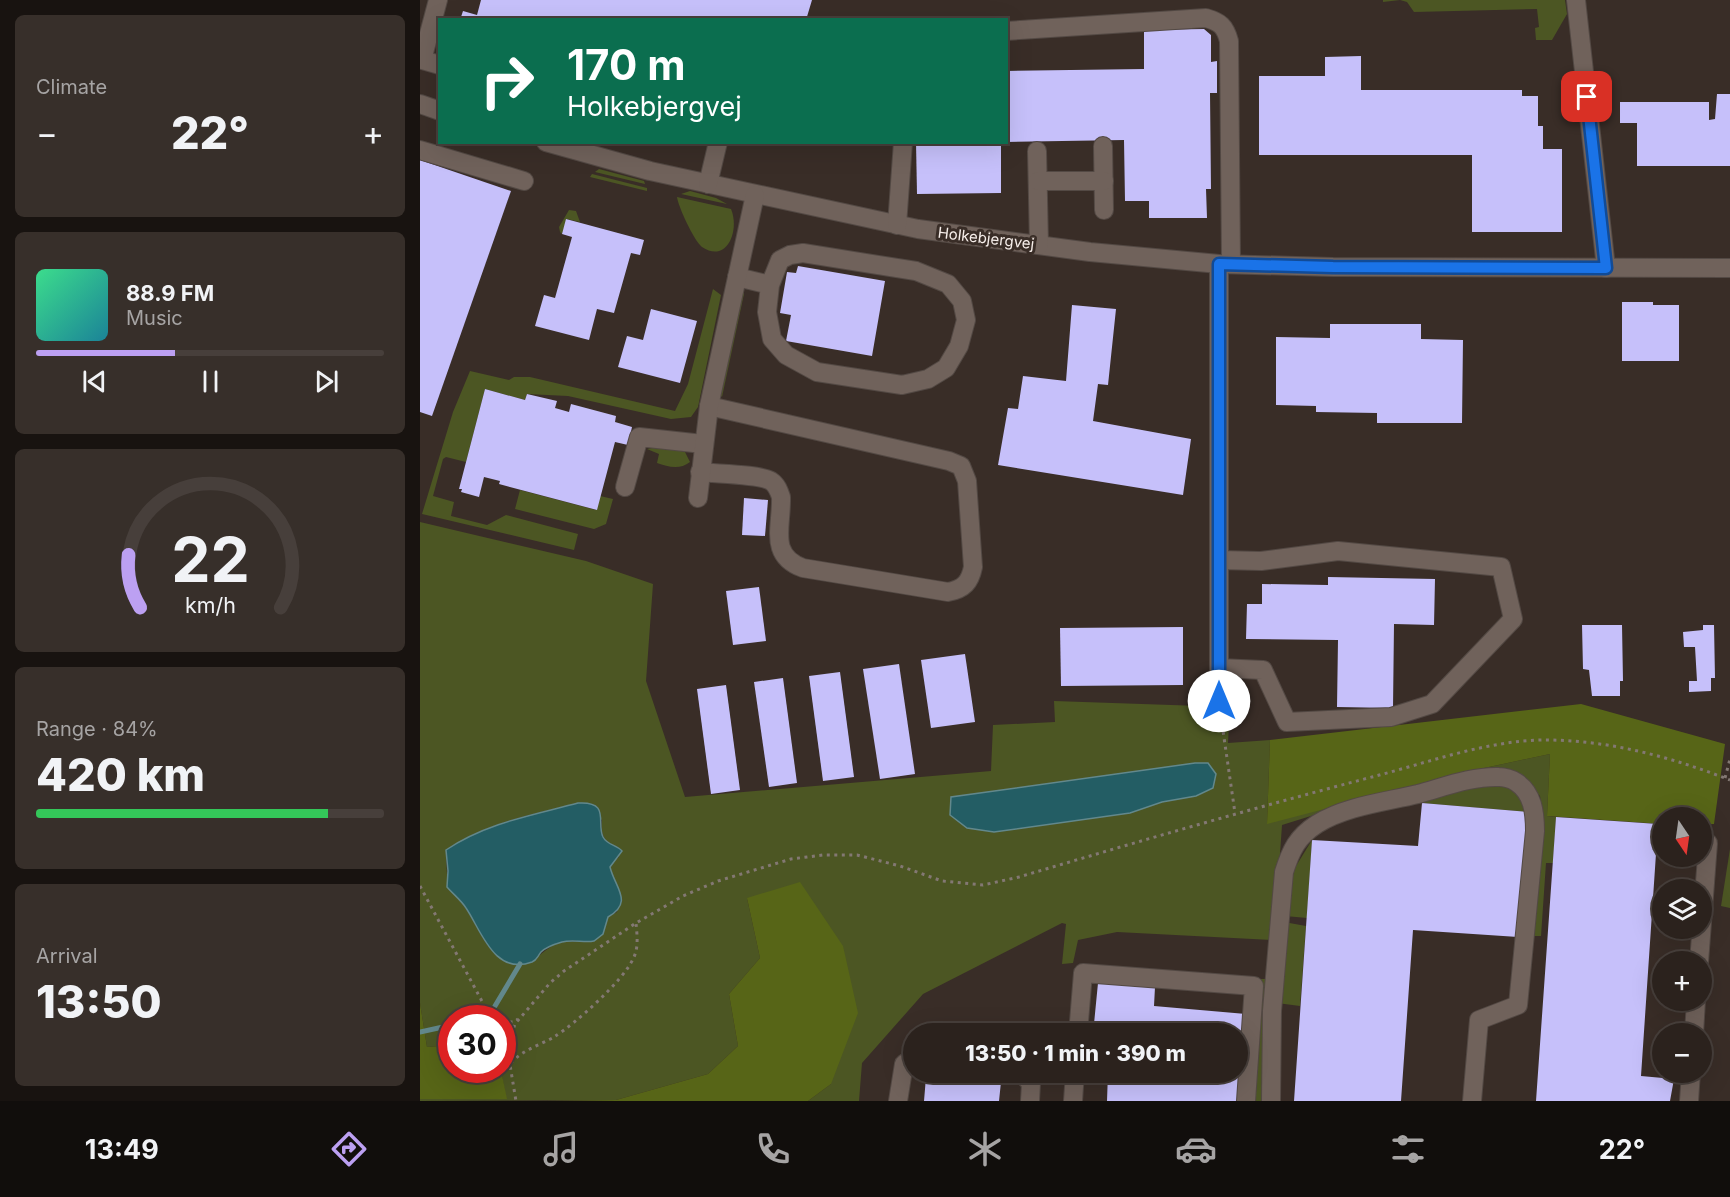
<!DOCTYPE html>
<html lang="en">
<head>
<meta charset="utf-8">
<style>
	body { margin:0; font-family:Inter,sans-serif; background:#372f2a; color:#f1f3f6; height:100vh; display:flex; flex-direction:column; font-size:22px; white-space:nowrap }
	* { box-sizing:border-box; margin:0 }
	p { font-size:20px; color:#a6a4a4 }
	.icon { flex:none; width:33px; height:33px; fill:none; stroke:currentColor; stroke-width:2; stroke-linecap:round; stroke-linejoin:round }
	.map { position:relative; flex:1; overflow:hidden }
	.details { display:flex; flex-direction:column; gap:15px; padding:15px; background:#181310; width:420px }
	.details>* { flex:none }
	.banner { position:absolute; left:18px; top:18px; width:570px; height:126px; border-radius:0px; box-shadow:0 6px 24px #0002,0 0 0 2px #473f3b; background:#0b6e4f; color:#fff; overflow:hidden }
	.needle { width:39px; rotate:167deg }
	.controls { position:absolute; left:1232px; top:807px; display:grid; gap:12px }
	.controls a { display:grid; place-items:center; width:60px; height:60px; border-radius:50%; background:#2b221d; box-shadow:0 6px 24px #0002,0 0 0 2px #473f3b; font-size:30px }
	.speed { position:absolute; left:18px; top:1005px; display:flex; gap:12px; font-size:30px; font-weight:700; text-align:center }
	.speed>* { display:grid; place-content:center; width:78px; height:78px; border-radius:50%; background:#2b221d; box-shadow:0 6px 24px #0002,0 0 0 2px #473f3b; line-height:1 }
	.speed .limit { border:9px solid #d22; background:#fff; color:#111 }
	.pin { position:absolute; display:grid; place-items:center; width:51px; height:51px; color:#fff; margin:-26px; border-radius:12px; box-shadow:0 3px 9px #0006 }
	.me { position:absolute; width:66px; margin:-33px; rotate:0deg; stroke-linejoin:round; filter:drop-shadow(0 0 4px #0008) }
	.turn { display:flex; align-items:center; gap:21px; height:126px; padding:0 30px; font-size:27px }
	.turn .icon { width:78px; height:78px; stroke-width:2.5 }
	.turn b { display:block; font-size:42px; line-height:51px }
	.big { font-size:45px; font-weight:800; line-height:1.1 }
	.details .card { flex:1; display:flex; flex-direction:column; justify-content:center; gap:9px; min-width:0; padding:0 21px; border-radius:9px; background:#372f2a }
	.details .dial { align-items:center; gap:0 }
	.dial svg { height:156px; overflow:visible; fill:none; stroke:#473f3b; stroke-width:7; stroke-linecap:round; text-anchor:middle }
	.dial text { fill:#f1f3f6; stroke:none }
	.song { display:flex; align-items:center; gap:18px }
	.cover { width:72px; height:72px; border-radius:9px; background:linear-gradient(135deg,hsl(150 70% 55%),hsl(190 70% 35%)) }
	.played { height:6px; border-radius:3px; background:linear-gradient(90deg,#bca0f2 40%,#473f3b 40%) }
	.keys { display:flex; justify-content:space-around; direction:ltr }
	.heat { display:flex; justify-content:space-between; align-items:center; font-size:33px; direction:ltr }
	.charge { height:9px; border-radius:4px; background:linear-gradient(90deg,#34c759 84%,#473f3b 0) }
	.trip { position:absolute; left:483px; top:1023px; width:345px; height:60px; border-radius:30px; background:#2b221d; box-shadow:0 6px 24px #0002,0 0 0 2px #473f3b; font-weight:800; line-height:60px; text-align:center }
	.tabs { display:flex; height:96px; justify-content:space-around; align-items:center; background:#110e0c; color:#a6a4a4 }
	.tabs .icon { width:42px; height:42px }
	.tabs .selected { color:#bca0f2 }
	.tabs b { font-size:27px; color:#f1f3f6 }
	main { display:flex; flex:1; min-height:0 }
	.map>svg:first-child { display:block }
	.green { fill:#4c5623; fill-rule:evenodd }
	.forest { fill:#576517 }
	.water { fill:#235d64; stroke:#62888c; stroke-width:1.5 }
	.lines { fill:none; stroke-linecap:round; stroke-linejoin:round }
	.stream { stroke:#62888c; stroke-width:5 }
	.building { fill:#c6c0fa }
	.minor-casing { stroke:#534944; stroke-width:20 }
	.path { stroke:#837873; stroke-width:3; stroke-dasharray:3 4.5; stroke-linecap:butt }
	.minor { stroke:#70625b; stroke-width:18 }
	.route-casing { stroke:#114b97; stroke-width:15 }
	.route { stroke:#1a73e8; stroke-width:10 }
	.labels { text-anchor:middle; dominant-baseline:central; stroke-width:6; stroke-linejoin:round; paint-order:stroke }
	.street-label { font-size:15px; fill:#f6eeea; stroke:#392d27 }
</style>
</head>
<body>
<main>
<section class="details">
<div class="card"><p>Climate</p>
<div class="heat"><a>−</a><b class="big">22°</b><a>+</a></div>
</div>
<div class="card">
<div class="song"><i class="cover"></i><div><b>88.9 FM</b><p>Music</p></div></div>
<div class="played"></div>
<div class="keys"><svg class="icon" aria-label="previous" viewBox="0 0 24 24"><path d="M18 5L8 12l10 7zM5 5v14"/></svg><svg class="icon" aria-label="pause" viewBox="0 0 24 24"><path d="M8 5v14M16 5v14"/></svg><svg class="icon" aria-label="next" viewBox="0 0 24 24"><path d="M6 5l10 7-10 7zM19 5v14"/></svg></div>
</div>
<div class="card dial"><svg viewBox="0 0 100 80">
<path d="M14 69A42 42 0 1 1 86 69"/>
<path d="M14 69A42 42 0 0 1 8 42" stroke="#bca0f2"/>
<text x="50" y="56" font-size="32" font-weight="700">22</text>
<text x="50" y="72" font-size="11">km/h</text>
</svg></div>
<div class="card"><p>Range · 84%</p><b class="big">420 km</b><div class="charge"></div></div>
<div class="card"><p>Arrival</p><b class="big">13:50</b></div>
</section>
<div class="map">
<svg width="1310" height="1101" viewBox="0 0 1310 1101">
	<rect width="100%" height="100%" fill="#392d27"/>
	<g class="green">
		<path d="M963,0h182l2,14 -15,26h-16l-1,-12 4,-1 -2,-18 -123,3 -7,-10 -7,-2 -17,2z"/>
		<path d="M179,169l45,12 1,3 -50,-12z"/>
		<path d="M172,174l55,14v3l-57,-14z"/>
		<path d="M270,191l26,7 11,6 -46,-10z"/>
		<path d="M257,197l54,12c9,21 -4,55 -29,38 -8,-6 -24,-41 -25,-50z"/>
		<path d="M149,210l7,1 4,11 -13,-3 -5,15 -2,-2 -1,-5z"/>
		<path d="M293,289l8,6 -23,112 -7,10 -20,2 -103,-23 -41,-2 -2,6 -40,-11 -19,73 -20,-5 -3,2 -10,37 21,6 -3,14 36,9 19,-10 72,19 -4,16 -152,-36 31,-102 17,-41 39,9 5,-3h16l145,34 13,-27z"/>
		<path d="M324,291v3l-22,103 -2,-3 22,-101z"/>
		<path d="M242,446l23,6 5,10c-10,8 -22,5 -33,1l2,-9 -12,-5z"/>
		<path d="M100,490l76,20 4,-14 13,3 -7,25 -12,5 -79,-20z"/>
		<path d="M0,522l166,39 67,23 -7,97 39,116 306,-26 2,-46 62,-3 -1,-21 176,6 -2,36 42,-3 -3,83 203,-52 80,-17 -3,62 9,1 -3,46h-7l-5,73h-7l9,-109 -3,-31 -25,-24 -185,38 -48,15 -8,115 -157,-8 -39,8 -5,23 -11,1 4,-40 -4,-1 -139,71 -61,69 -3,38h-51l23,-17 -84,-186 13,60 -31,36 9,52 -30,28 -92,26 -196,1v-2l86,-1 -5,-28h1v-52h-50l-1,27 -24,2 -7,-44zM158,803l24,17c-2,14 2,23 16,27l1,10 -7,5 -2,5 7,21 3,4 -3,20 -9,5 -4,13 -10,11c-12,2 -23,-2 -36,2 -13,5 -25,21 -35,21 -33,1 -42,-33 -57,-55 -6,-10 -15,-15 -18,-27 -1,-2 -2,-28 -2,-32 39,-27 87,-36 132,-47z"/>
		<path d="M1081,784l14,5 14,23 -107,-9 40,-16z"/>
		<path d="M892,840l-5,78 -22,-2 3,-37z"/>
		<path d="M1310,849v59l-9,-2z"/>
		<path d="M864,922l22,4 -6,80 -23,-3z"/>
		<path d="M841,979h10l-9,122h-9z"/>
	</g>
	<g class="forest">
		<path d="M1161,704l144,40 -11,80h-13v-6h-39v6l-115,-8 3,-62 -80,17 -203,53 3,-84z"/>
		<path d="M380,882l43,64 15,67 -27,71 -23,17h-263l71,-1 92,-26 30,-28 -9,-52 31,-36 -13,-60z"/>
		<path d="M0,1003l7,44 24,-2 1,25h49l6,29h-87z"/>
	</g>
	<g class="water">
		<path d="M775,763h13l8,11 -3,14 -17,8 -34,6 -32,11 -136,19 -27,-4 -17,-13 1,-18z"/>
		<path d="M158,803c33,-2 18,20 25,34 4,8 14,8 19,14l-12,16c5,21 24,35 -2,50l-5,17 -9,7c-10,2 -21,-2 -32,1 -7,2 -16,5 -21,10 -4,5 -4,8 -9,10 -38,14 -51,-32 -66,-54 -5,-8 -13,-14 -19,-21l1,-16 -2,-21c40,-27 87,-35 132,-47z"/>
	</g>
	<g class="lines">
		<g class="stream">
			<path d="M75,1006l25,-42"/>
			<path d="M0,1032l32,-7"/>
		</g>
	</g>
	<g class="building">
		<path d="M61,0h331l-6,20h-346l3,-9 14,4z"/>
		<path d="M784,29l7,6v27l6,-1v32h-7l1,96h-5l1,29h-58v-17h-24l-1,-61 -118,2v-71l138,-2v-39z"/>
		<path d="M941,56v34h161v6h16v30h5v23h19v83h-90v-77h-213v-79h66v-19z"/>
		<path d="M1297,94h13v72h-93v-43h-17v-21h89v18l6,-1z"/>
		<path d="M496,142h85v51l-84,1z"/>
		<path d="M0,160l91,31 -79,225 -12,-4z"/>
		<path d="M146,219l78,21 -4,15 -9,-2 -17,60 -17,-4 -8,31 -54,-14 9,-31 11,3 17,-61 -10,-3z"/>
		<path d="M378,266l87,15 -13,75 -86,-15 5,-26 -11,-2 7,-41 9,1z"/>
		<path d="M1202,302h31v3h26v56h-57z"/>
		<path d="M652,305l44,4 -8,76 -10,-1 -5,37 98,18 -8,56 -185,-30 10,-57 10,1 5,-33 43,5z"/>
		<path d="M231,309l46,12 -17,62 -62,-16 9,-31 16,4z"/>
		<path d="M910,324h91v15l42,1 -1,83h-85v-10l-61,-1v-6l-40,-1v-68l54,1z"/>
		<path d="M65,389l40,11 2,-6 30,7 -2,7 14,4 2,-8 45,12 -1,6 17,5 -4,18 -13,-3 -18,68 -98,-26 1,-3 -16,-4 -5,20 -18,-5 1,-3h-3z"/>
		<path d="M324,498l24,2 -3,36 -23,-1z"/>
		<path d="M908,577l107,2 -1,46 -40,-1 -1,84 -56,-1 1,-67 -92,-1 1,-35h15v-20l66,1z"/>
		<path d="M339,587l7,54 -33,4 -7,-54z"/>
		<path d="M1162,625h40l1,56h-3v15h-28l-3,-26 -6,-1z"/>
		<path d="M1283,625h11l1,53h-4v13l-22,1v-11h8l-2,-34h-11l-1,-15 20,-2z"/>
		<path d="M763,627v58l-122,1 -1,-58z"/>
		<path d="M545,654l10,68 -44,6 -10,-68z"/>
		<path d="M479,664l16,110 -35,5 -17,-110z"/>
		<path d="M420,672l14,105 -31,4 -14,-105z"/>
		<path d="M363,678l14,105 -28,4 -15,-105z"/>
		<path d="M306,685l14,105 -29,4 -14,-105z"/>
		<path d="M1002,803l107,9 -11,125 -105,-7 -12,171h-107l18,-261 106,6z"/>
		<path d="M1136,817l102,7 -17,252 33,3 -4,22h-134z"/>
		<path d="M678,983l57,4 -1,19 92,8 -6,87h-133l1,-29h130v-38h-145z"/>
		<path d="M524,1072h45v9l12,1 -2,19h-75l2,-24 18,1z"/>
	</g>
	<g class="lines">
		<defs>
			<g id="minor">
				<path d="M18,0l-16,60 18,5"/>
				<path d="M1156,0l30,268"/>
				<path d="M586,31l200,-13c14,4 19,8 23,23l2,223"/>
				<path d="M0,104l20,7"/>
				<path d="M126,142l104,29 268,58 172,23 129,12 114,3 397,1"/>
				<path d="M683,146l1,64"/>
				<path d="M0,150l104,31"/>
				<path d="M617,151l2,94"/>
				<path d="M618,181h66"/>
				<path d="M288,184l10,-42"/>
				<path d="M477,225l6,-83"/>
				<path d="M317,277l33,8 -3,27 5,27 14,16 31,17 85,13 26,-6 18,-11 13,-22 7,-26 -4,-19 -14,-17 -32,-13 -113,-18 -13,2 -10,5 -10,25"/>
				<path d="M280,472c16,2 59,2 71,9 6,4 8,10 10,16 1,30 -13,58 22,71l145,24c16,-3 22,-10 25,-25l-6,-86 -6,-15 -12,-5 -240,-55"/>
				<path d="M205,487l14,-50 64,7"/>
				<path d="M278,498l11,-92 46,-211"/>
				<path d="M799,668l44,2 24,52 104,-5 41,-13 81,-85 -12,-52 -163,-16 -77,10 -42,-1"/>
				<path d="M799,701v-437"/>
				<path d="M1279,962l9,-119"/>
				<path d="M658,1034l5,-61 171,13 -8,115"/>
				<path d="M1274,1034l2,-34"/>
				<path d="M600,1072l11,11 -1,18"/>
				<path d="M478,1101l6,-37 10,-7"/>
				<path d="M653,1101l2,-29"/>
				<path d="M851,1101l1,-90 12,-139c7,-22 13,-35 33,-48 29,-18 68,-22 101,-30 26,-7 54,-18 81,-17 5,0 13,2 17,5 17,11 19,31 19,49l-17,174 -39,15 -7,81"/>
				<path d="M1269,1101l2,-29"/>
			</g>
		</defs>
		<use href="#minor" class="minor-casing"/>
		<g class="path">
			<path d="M801,717l14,96"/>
			<path d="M1305,778l5,-19"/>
			<path d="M0,886l71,132"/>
			<path d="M69,1013l6,5"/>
			<path d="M82,1022h12l4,-3"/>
			<path d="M82,1046l8,19 6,36"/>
			<path d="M91,1063c11,-13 29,-18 43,-26 21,-13 69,-56 79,-78 6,-11 4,-24 3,-36"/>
			<path d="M90,1065l2,-32 3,-9 35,-41 14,-12 72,-48 47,-27 35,-15 73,-22 32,-4h34l43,11 42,15 41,4 36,-8c117,-35 235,-69 353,-100 55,-14 116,-37 173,-37 64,0 126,17 185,40"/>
		</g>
		<use href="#minor" class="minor"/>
	</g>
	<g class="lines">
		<defs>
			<path id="route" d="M799,701v-437l114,3 273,1 -19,-171"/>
		</defs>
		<use href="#route" class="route-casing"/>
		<use href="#route" class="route"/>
	</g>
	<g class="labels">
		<g class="street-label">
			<text transform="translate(566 238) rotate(7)">Holkebjergvej</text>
		</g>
	</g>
</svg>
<div class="controls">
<a><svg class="needle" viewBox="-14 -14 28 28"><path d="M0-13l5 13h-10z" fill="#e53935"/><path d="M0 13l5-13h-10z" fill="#a6a4a4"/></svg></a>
<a><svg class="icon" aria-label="layers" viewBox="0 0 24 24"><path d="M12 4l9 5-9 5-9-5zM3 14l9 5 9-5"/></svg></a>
<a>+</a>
<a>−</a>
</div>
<div class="speed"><div class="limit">30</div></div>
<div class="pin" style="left:1167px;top:97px;background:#d93025"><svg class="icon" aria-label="arrive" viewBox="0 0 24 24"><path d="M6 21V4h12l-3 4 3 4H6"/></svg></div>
<svg class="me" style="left:799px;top:701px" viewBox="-20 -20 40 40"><circle r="19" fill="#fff"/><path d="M0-13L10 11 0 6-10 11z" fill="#1a73e8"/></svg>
<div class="trip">13:50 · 1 min · 390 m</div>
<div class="banner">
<div class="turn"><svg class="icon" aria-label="right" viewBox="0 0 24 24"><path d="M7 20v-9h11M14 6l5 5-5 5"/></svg><div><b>170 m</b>Holkebjergvej</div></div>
</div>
</div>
</main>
<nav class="tabs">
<b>13:49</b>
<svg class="icon selected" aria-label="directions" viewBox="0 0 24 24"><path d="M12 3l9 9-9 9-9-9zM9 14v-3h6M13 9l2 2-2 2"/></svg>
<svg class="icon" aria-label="music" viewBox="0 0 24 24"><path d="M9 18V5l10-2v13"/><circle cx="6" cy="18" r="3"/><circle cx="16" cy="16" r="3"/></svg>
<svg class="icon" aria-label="phone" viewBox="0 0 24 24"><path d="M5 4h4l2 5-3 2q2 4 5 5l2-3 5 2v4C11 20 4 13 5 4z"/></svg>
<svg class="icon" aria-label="climate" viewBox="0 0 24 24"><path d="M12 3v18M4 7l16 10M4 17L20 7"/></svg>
<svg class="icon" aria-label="car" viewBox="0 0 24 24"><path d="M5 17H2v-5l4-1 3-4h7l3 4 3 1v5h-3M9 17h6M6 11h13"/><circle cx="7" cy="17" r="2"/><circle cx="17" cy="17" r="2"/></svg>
<svg class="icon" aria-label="filters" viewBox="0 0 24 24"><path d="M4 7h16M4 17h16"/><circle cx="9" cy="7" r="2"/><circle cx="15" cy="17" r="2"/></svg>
<b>22°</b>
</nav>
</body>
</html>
